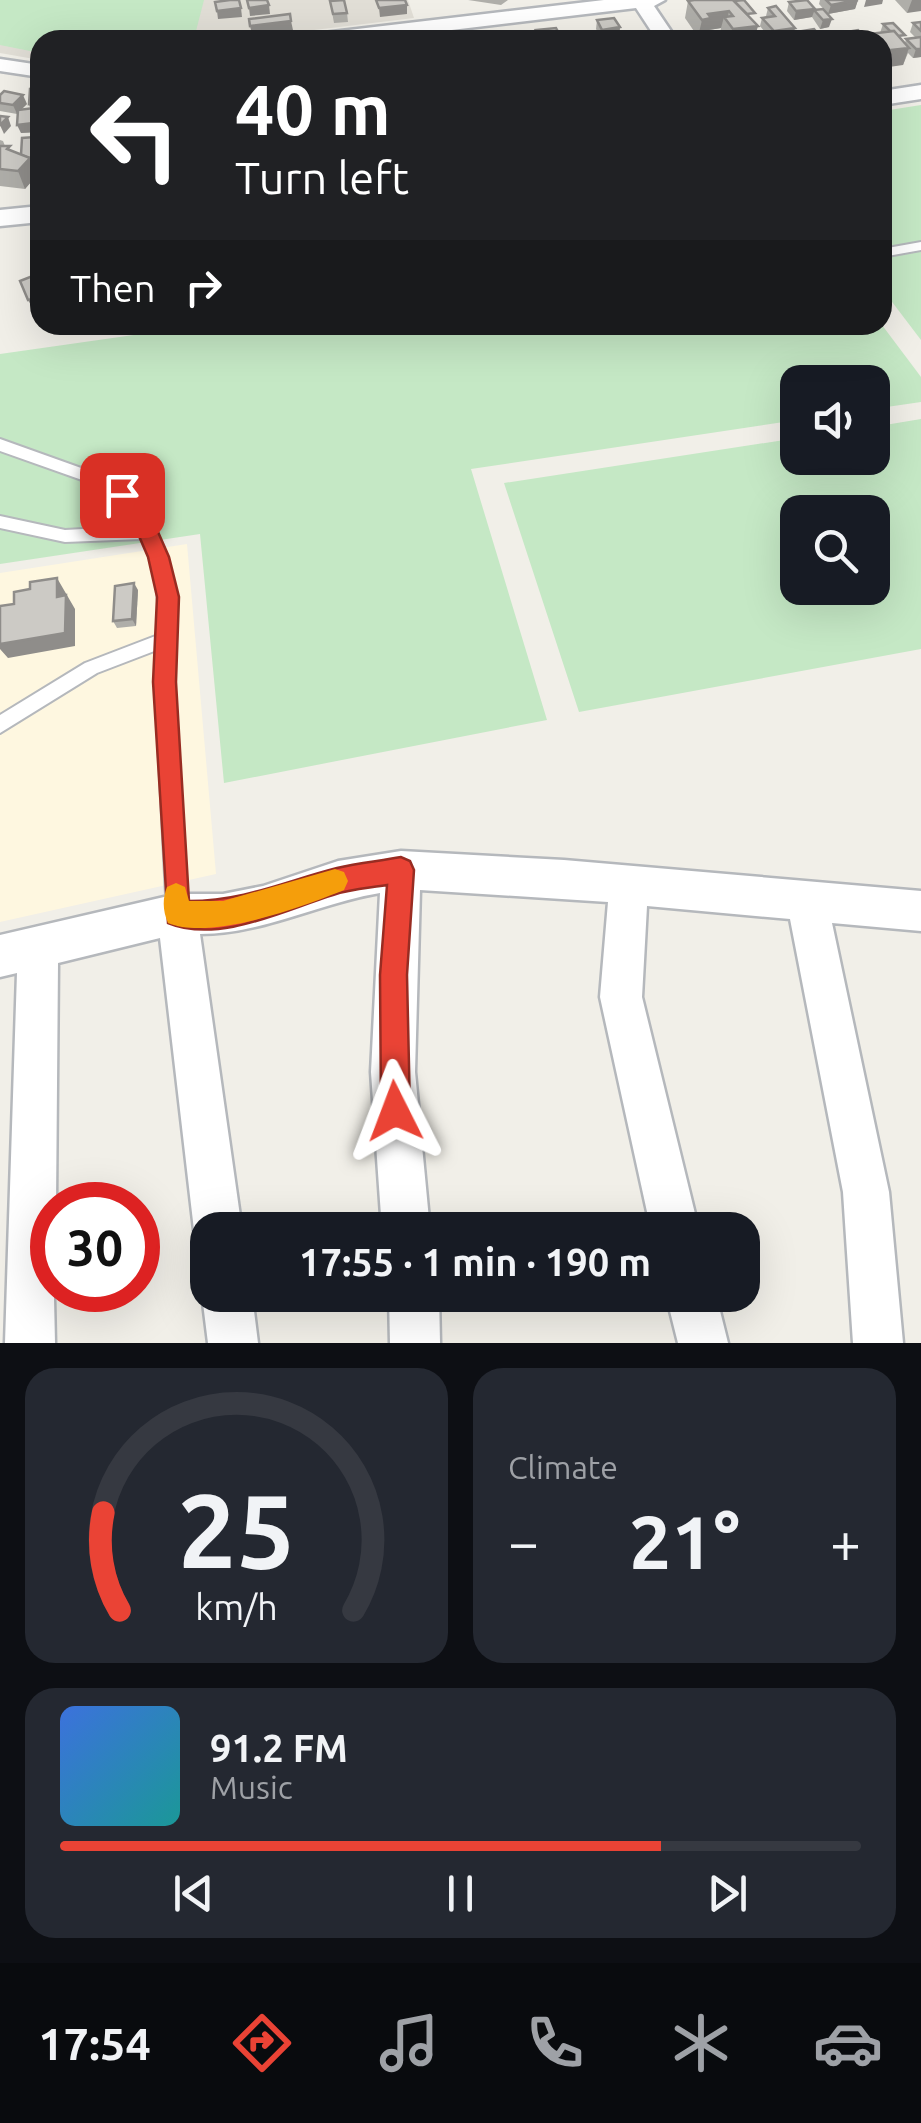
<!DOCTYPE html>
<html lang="en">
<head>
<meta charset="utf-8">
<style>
	body { margin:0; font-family:Ubuntu,sans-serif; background:#242831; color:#f1f3f6; height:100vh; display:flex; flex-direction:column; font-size:38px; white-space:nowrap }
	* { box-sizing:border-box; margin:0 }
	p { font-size:32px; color:#9ea1a6 }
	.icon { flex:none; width:55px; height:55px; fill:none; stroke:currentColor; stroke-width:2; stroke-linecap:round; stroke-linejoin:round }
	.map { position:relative; height:1343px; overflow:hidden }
	.sheet { display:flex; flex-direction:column; gap:25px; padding:25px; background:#0d0f14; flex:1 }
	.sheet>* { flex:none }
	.hud { position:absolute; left:30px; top:30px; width:862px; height:305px; border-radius:30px; box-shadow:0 10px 40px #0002; background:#202124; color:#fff; overflow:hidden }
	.tools { position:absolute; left:780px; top:365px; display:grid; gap:20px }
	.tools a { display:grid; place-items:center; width:110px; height:110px; border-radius:20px; background:#171b24; box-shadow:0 10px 40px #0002; font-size:50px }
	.speed { position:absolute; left:30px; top:1182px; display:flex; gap:20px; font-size:50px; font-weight:700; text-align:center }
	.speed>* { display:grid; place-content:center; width:130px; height:130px; border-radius:50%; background:#171b24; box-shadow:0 10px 40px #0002; line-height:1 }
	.speed .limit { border:15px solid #d22; background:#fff; color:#111 }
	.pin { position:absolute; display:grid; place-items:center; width:85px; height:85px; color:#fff; margin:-42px; border-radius:20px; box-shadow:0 5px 15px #0006 }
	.me { position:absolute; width:110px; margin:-55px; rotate:357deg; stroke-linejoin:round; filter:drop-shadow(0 0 8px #0008) }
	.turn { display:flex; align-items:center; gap:35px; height:210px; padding:0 40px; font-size:45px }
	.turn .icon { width:130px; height:130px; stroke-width:2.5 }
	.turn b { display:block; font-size:70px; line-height:85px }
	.then { display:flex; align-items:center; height:95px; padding:0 40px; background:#0003; gap:20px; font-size:38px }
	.big { font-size:75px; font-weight:700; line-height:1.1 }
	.sheet .widget { flex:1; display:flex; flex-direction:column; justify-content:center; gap:15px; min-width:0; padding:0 35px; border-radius:30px; background:#242831 }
	.sheet .dial { align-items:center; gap:0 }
	.dial svg { height:260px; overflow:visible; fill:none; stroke:#363941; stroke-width:7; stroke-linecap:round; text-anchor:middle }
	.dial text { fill:#f1f3f6; stroke:none }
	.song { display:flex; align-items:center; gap:30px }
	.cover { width:120px; height:120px; border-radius:15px; background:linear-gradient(135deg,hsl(220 70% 55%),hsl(180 70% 35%)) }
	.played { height:10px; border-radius:5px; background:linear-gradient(90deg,#ea4335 75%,#363941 75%) }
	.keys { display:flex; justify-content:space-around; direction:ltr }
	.heat { display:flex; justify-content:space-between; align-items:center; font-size:55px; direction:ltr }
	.sheet .tiles { flex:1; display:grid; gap:25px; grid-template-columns:1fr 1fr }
	.widget:last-child { grid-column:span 2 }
	.trip { position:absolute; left:190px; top:1212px; width:570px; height:100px; border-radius:30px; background:#171b24; box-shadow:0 10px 40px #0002; font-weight:700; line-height:100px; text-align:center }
	.tabs { display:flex; height:160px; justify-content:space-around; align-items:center; background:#090b0e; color:#9ea1a6 }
	.tabs .icon { width:70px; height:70px }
	.tabs .active { color:#ea4335 }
	.tabs b { font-size:45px; color:#f1f3f6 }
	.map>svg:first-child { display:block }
	.commercial { fill:#fef7e0 }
	.education { fill:#e1ded6 }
	.green { fill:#c5e8c5; fill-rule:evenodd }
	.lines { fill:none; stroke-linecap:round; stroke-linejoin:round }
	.service-casing { stroke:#b5b8bc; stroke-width:4 }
	.minor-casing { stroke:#b5b8bc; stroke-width:5 }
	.service { fill:#fff; fill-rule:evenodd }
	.minor { fill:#fff; fill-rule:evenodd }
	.wall { fill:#afaea9 }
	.shaded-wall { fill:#8f8d8a }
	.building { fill:#cccac5; stroke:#8f8d8a; stroke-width:2.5 }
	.route { fill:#ea4335; stroke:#982c22; stroke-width:2.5 }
	.slow { fill:#f59e0b }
</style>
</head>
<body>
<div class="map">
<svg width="921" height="1343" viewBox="0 0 921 1343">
	<rect width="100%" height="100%" fill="#f1efe8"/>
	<path class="commercial" d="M187,544l29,330 -216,48v-349z"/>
	<path class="education" d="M0,0h408l6,18 -184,22h-190v20l-40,-7z"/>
	<g class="green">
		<path d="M0,0h204l-8,31 -13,9h-143v13l-40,-8z"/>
		<path d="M921,105v235l-38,-50v-179z"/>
		<path d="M204,325h678l39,52v25l-48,7 -1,-27h-74l-1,38 -326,49 76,251 -323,63 -24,-249 -200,30v-210z"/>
		<path d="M921,419v230l-342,63 -75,-229 293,-45 1,20h74l1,-31zM872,512v76h-74v-76z"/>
	</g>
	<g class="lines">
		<defs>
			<g id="service">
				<path d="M921,242v8l-39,7v-8z"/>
				<path d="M0,439l109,39 37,34 21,45 9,40 -3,84 14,233 -3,7 -7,3 -7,-3 -3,-7 -12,-233 2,-31 -60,23 -97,60v-18l85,-52 73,-28c2,-35 -1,-64 -16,-96l-77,3 -65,-14v-12l65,14 72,-4 -3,-6 -35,-34 -99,-35z"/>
			</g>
			<g id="minor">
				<path d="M604,0h61l-11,6 23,34h-20l-21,-32 -268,32h-63l10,-6z"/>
				<path d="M0,59l40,6v12l-40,-6z"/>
				<path d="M921,85v14l-39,6v-14z"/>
				<path d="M40,206v16l-40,4v-16z"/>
				<path d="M401,851l163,9 357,31v40l-89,-8 57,269 14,151h-50l-10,-151 -53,-273 -143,-13 -5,91 57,233h-48l-51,-233 8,-95 -188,-12 -5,182 15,158h-48l-11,-158 9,-179c-61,10 -117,41 -180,41l42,296h-34v19l-7,-2 -7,-17 -34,-292 -102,25 -2,242h-4l3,138h-50l12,-370 -17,4v-42l177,-41h46l40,-8 75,-25z"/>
				<path d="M208,1283v12h44l6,48h-50l-6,-48z"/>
				<path d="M389,1295h50l1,48h-50z"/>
				<path d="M666,1295h50l12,48h-50z"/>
			</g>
		</defs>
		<use href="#service" class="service-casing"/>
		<use href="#minor" class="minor-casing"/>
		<use href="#service" class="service"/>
		<use href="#minor" class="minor"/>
	</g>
	<g class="wall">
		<path d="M468,0h40l-7,5z"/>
		<path d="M690,0h43l20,21 1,19h-30l-4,-6 1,-6 -12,2 -2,5 -9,2 -13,-19 3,-17z"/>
		<path d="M807,0l22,27 -9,2 -8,-12 -18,3 -7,-9 2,-9z"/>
		<path d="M820,0h38l-3,9 -27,5 -9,-10z"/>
		<path d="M895,0h26l-14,13z"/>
		<path d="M330,1l17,12 1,9 -14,1z"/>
		<path d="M768,8l25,29 -22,3 -11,-14 2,-8 4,-2z"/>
		<path d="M597,20l23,7 -1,9 -18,2 -5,-9z"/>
		<path d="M921,22v35l-8,1 -5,-5 -5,12 -21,-25 -82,-1 3,-8 19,8 1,-3 39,-1 18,-2 3,-9 22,19 1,-4 10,-1 -6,-6 3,-9z"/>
		<path d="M39,88l1,24 -4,1 1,4v15l-16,1 -3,-21 -1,2 -17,-3v-16l27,9 -6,5 9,-1 -1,-4z"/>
		<path d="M0,140l3,1 2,5 7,5 9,4 17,-9v20h-5l4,9 -12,14 -25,-3z"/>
		<path d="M138,590l-2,36 -19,2 -4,-7z"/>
	</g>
	<g class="shaded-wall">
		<path d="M858,0l-3,9 -27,5 3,-9z"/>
		<path d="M866,0h17l-1,4 -18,3z"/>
		<path d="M912,0h9v11l-14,2z"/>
		<path d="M269,5l1,9 -20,2 -1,-8z"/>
		<path d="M407,5v9l-27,3 -1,-9z"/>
		<path d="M241,8l1,9 -24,2 -1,-8z"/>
		<path d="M815,9l-3,8 -18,3 2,-9z"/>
		<path d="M729,11l-2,10 -3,-4 -3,11 -12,2 -2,5 -9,2 4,-17 6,-6z"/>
		<path d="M832,19l-3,8 -9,2 3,-9z"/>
		<path d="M291,21l2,9 -41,4 -2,-8z"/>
		<path d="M758,26l-4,14h-24l3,-11z"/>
		<path d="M620,27l-1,9 -18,2 1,-8z"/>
		<path d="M795,28l-2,9 -22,3 3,-9z"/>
		<path d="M909,48l-6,17 -21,3v-17z"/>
		<path d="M916,49h5v8l-8,1z"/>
		<path d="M39,88l1,24 -4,1 1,4v15l-16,1 -4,-8 15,-12 -3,-9z"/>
		<path d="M23,95l4,9 -10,10 -4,-9z"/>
		<path d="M8,117l3,9 -7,8 -4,-9z"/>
		<path d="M34,137l4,9v20h-5l4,9 -12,14 -7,-18z"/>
		<path d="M40,297v10l-7,2 -5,-9z"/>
		<path d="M57,578l18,31v37l-67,12 -8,-9v-5l57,-47z"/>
		<path d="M134,583l4,7 -2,36 -4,-7z"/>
	</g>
	<g class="building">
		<path d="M230,0h9l2,8 -24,3 -2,-9z"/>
		<path d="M247,0h20l2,5 -20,3z"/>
		<path d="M344,0l3,13 -14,1 -3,-13z"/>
		<path d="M376,0h29l2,5 -28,3z"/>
		<path d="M694,0h39l25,26 -25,3 -9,-12 9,-1 -4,-5 -21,3 3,4 -9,2 -14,-19z"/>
		<path d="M744,0l11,13 -8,1 -13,-13z"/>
		<path d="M807,0l8,9 -19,2 -7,-9z"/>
		<path d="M826,0h32l-27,5z"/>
		<path d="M776,6l19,22 -21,3 -12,-13 13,-2 -7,-8z"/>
		<path d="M823,9l9,10 -9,1 -9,-10z"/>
		<path d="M290,14l1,7 -41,5 -1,-7z"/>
		<path d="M614,18l6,9 -18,3 -5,-10z"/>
		<path d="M921,22v9l-8,-8z"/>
		<path d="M893,23l12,12 -7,1 -4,-5h-4l-7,-7z"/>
		<path d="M556,28l5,9 -19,2 -6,-9z"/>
		<path d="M814,29l8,10 -13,1 -6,-9z"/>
		<path d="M858,30l4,5 -2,5 -8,-8h-5z"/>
		<path d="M894,31l15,17 -27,3v-11h-17l-4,-5z"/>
		<path d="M852,32l8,8h-34l-3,-4z"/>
		<path d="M595,33l4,7h-11l-3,-6z"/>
		<path d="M516,35l2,5h-28l-1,-2z"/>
		<path d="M921,37v12h-5l-10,-10z"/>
		<path d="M39,88l-1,15 -9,1 1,-15z"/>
		<path d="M4,91l19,4 -10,10 -13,-2v-8z"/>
		<path d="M34,108l-1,15 -16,2 1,-15z"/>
		<path d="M0,116l8,1 -8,8z"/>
		<path d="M34,137v20l-5,1 -8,-3 1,-17z"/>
		<path d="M0,146h10l-3,3 23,9 -12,13 -18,-2z"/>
		<path d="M40,273v24l-12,3 -8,-19z"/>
		<path d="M57,578v19l9,-2 -1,38 -65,11v-38l14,-2v-12l16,-3v-7z"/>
		<path d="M134,583l-2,36 -19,2 2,-35z"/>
	</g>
	<path class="route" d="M122,488l29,28 18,41 10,40 -3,85 13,219c55,0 97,-20 148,-33 21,-5 43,-7 64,-11l9,4 4,9 -7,105 3,136 -4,10 -11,4 -10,-4 -4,-10 -1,-136 7,-90c-18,3 -37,4 -54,10 -49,15 -114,49 -165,28l-15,-241 4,-85 -9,-40 -16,-37 -20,-25z"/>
	<path class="slow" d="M335,869l9,3 4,9 -4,9c-42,17 -133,51 -176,33 -5,-12 -6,-23 -1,-36l9,-4 9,4 4,14h34z"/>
</svg>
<div class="tools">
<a><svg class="icon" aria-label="sound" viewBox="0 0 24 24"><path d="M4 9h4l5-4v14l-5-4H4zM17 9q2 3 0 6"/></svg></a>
<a><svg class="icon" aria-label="search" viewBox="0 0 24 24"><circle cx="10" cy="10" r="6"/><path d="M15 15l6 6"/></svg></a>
</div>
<div class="speed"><div class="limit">30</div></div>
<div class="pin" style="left:122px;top:495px;background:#d93025"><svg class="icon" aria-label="arrive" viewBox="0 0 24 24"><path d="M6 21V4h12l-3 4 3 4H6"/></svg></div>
<svg class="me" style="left:395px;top:1111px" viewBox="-20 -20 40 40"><path d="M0-17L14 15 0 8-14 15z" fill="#ea4335" stroke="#fff" stroke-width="4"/></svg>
<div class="trip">17:55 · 1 min · 190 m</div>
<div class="hud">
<div class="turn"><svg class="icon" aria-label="left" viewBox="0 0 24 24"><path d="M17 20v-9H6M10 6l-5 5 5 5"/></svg><div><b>40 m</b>Turn left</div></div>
<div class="then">Then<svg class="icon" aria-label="right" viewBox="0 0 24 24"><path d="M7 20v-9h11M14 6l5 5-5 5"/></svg></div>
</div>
</div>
<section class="sheet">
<div class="tiles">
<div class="widget dial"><svg viewBox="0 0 100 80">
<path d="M14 69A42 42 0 1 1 86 69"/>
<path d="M14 69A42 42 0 0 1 9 39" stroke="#ea4335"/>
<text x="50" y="56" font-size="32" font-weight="700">25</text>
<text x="50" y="72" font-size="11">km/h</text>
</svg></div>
<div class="widget"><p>Climate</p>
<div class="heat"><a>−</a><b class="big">21°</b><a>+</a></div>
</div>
<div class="widget">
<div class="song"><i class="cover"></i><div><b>91.2 FM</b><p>Music</p></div></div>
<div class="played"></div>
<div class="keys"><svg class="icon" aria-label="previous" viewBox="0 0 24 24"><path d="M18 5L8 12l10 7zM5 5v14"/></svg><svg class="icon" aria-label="pause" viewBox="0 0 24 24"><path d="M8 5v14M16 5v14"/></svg><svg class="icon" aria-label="next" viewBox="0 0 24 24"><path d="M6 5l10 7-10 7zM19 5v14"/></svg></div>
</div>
</div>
</section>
<nav class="tabs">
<b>17:54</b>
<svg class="icon active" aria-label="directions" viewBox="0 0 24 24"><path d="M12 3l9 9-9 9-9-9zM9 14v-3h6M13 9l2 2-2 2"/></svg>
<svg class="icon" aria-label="music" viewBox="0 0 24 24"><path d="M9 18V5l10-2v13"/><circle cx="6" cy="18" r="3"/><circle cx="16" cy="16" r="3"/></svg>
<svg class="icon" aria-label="phone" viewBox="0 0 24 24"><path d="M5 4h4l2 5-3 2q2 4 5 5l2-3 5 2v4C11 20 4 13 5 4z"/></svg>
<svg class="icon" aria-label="climate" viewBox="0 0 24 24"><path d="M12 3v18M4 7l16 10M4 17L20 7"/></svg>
<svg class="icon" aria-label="car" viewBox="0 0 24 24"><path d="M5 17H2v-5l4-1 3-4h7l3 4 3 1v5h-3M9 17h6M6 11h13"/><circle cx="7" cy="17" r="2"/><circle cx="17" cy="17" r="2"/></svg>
</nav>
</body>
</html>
